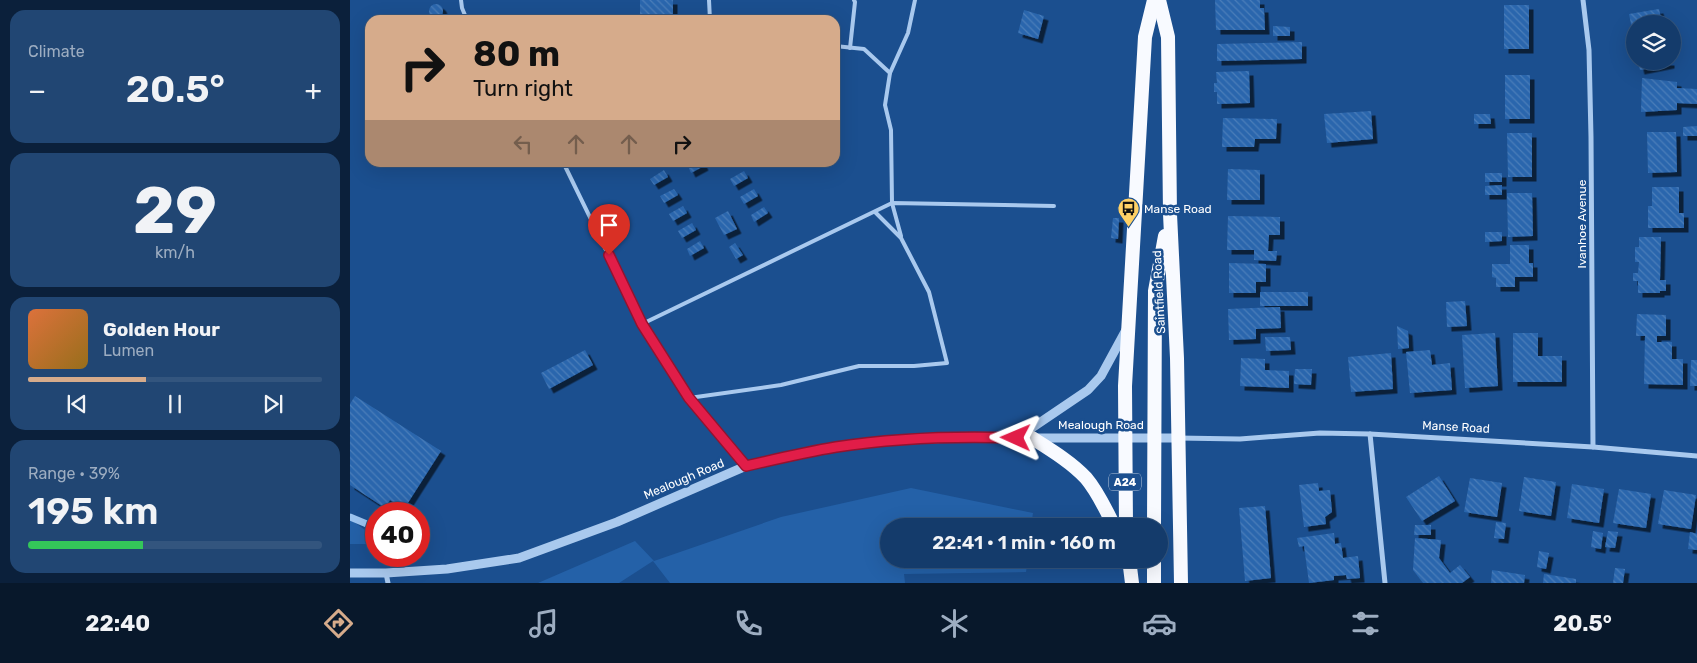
<!DOCTYPE html>
<html lang="en">
<head>
<meta charset="utf-8">
<style>
	body { margin:0; font-family:Rubik,sans-serif; background:#214673; color:#f1f3f6; height:100vh; display:flex; flex-direction:column; font-size:19px; white-space:nowrap }
	* { box-sizing:border-box; margin:0 }
	p { font-size:16px; color:#9dadc1 }
	.icon { flex:none; width:28px; height:28px; fill:none; stroke:currentColor; stroke-width:2; stroke-linecap:round; stroke-linejoin:round }
	.map { position:relative; flex:1; overflow:hidden }
	.side { display:flex; flex-direction:column; gap:10px; padding:10px; background:#0b203b; width:350px }
	.side>* { flex:none }
	.hud { position:absolute; left:15px; top:15px; width:475px; height:152px; border-radius:15px; box-shadow:0 5px 20px #0002,0 0 0 1px #33557e; background:#d6ab8b; color:#111; overflow:hidden }
	.buttons { position:absolute; left:1276px; top:15px; display:grid; gap:10px }
	.buttons a { display:grid; place-items:center; width:55px; height:55px; border-radius:50%; background:#143b6b; box-shadow:0 5px 20px #0002,0 0 0 1px #33557e; font-size:25px }
	.speed { position:absolute; left:15px; top:502px; display:flex; gap:10px; font-size:25px; font-weight:700; text-align:center }
	.speed>* { display:grid; place-content:center; width:65px; height:65px; border-radius:50%; background:#143b6b; box-shadow:0 5px 20px #0002,0 0 0 1px #33557e; line-height:1 }
	.speed .limit { border:8px solid #d22; background:#fff; color:#111 }
	.pin { position:absolute; display:grid; place-items:center; width:42px; height:42px; color:#fff; margin:-51px -21px; border-radius:50% 50% 50% 0; rotate:-45deg; box-shadow:0 0 5px #0007 }
	.pin .icon { rotate:45deg }
	.me { position:absolute; width:55px; margin:-28px; rotate:271deg; stroke-linejoin:round; filter:drop-shadow(0 0 4px #0008) }
	.turn { display:flex; align-items:center; gap:18px; height:105px; padding:0 25px; font-size:22px }
	.turn .icon { width:65px; height:65px; stroke-width:2.5 }
	.turn b { display:block; font-size:35px; line-height:42px }
	.lanes { display:flex; align-items:center; height:48px; padding:0 25px; background:#0003; justify-content:center; gap:25px; direction:ltr }
	.lanes .off { opacity:.35 }
	.big { font-size:38px; font-weight:600; line-height:1.1 }
	.side .card { flex:1; display:flex; flex-direction:column; justify-content:center; gap:8px; min-width:0; padding:0 18px; border-radius:15px; background:#214673 }
	.side .dial { align-items:center; gap:0 }
	.dial b { font-size:65px; line-height:1 }
	.song { display:flex; align-items:center; gap:15px }
	.cover { width:60px; height:60px; border-radius:8px; background:linear-gradient(135deg,hsl(20 70% 55%),hsl(40 70% 35%)) }
	.played { height:5px; border-radius:2px; background:linear-gradient(90deg,#d6ab8b 40%,#33557e 40%) }
	.keys { display:flex; justify-content:space-around; direction:ltr }
	.heat { display:flex; justify-content:space-between; align-items:center; font-size:28px; direction:ltr }
	.charge { height:8px; border-radius:4px; background:linear-gradient(90deg,#34c759 39%,#33557e 0) }
	.trip { position:absolute; left:530px; top:518px; width:288px; height:50px; border-radius:25px; background:#143b6b; box-shadow:0 5px 20px #0002,0 0 0 1px #33557e; font-weight:600; line-height:50px; text-align:center }
	.tab-bar { display:flex; height:80px; justify-content:space-around; align-items:center; background:#08182b; color:#9dadc1 }
	.tab-bar .icon { width:35px; height:35px }
	.tab-bar .selected { color:#d6ab8b }
	.tab-bar b { font-size:22px; color:#f1f3f6 }
	main { display:flex; flex:1; min-height:0 }
	.map>svg:first-child { display:block }
	.grass { fill:#2461a8 }
	.lines { fill:none; stroke-linecap:round; stroke-linejoin:round }
	.stream { stroke:#9cc4f0; stroke-width:7 }
	.building { fill:url(#building-back-hatch); filter:url(#shadow) }
	.service { stroke:#a9c9ee; stroke-width:4 }
	.minor { stroke:#a9c9ee; stroke-width:5 }
	.tertiary { stroke:#a9c9ee; stroke-width:9 }
	.trunk { stroke:#f8faff; stroke-width:14 }
	.route-casing { stroke:#92132f; stroke-width:12 }
	.route { stroke:#e11d48; stroke-width:9 }
	.labels { text-anchor:middle; dominant-baseline:central; stroke-width:5; stroke-linejoin:round; paint-order:stroke }
	.shield { fill:#1b4f8f; stroke:#bbcadd; stroke-width:1 }
	.shield-label { font-size:11px; font-weight:bold; fill:#fff }
	.poi-label { font-size:12px; fill:#fff; stroke:#1b4f8f; text-anchor:start }
	.street-label { font-size:12px; fill:#fff; stroke:#1b4f8f }
</style>
</head>
<body>
<main>
<section class="side">
<div class="card"><p>Climate</p>
<div class="heat"><a>−</a><b class="big">20.5°</b><a>+</a></div>
</div>
<div class="card dial"><b>29</b><p>km/h</p></div>
<div class="card">
<div class="song"><i class="cover"></i><div><b>Golden Hour</b><p>Lumen</p></div></div>
<div class="played"></div>
<div class="keys"><svg class="icon" aria-label="previous" viewBox="0 0 24 24"><path d="M18 5L8 12l10 7zM5 5v14"/></svg><svg class="icon" aria-label="pause" viewBox="0 0 24 24"><path d="M8 5v14M16 5v14"/></svg><svg class="icon" aria-label="next" viewBox="0 0 24 24"><path d="M6 5l10 7-10 7zM19 5v14"/></svg></div>
</div>
<div class="card"><p>Range · 39%</p><b class="big">195 km</b><div class="charge"></div></div>
</section>
<div class="map">
<svg width="1347" height="583" viewBox="0 0 1347 583">
	<defs>
		<pattern id="building-back-hatch" width="6" height="6" patternUnits="userSpaceOnUse" patternTransform="scale(1.25)"><rect width="6" height="6" fill="#2a66ad"/><path d="M-1 5l2 2M0 0l6 6M5-1l2 2" fill="none" stroke="#4a7db9"/></pattern>
		<filter id="shadow"><feDropShadow dx="4.5" dy="4.5" stdDeviation="0" flood-color="#0009"/></filter>
	</defs>
	<rect width="100%" height="100%" fill="#1b4f8f"/>
	<g class="grass">
		<path d="M561,488l122,25 -2,13h-142v33h139l-2,13 -122,2 1,9h-235l-17,-22 -34,22h-81l97,-42 19,20 127,-44z"/>
		<path d="M0,519l26,19v6h-26z"/>
	</g>
	<g class="lines">
		<path class="stream" d="M0,517l24,10"/>
	</g>
	<g class="building">
		<rect x="290" y="0" width="33" height="20"/>
		<path d="M865,0h45v8h4l1,22h-49z"/>
		<circle cx="86" cy="11" r="7"/>
		<rect x="1154" y="5" width="25" height="44"/>
		<path d="M1309,9l3,15h-27l-1,15 -5,-25z"/>
		<path d="M674,10l20,6 -6,23 -20,-6z"/>
		<path d="M923,26l17,1v9h-17z"/>
		<path d="M952,42v17l-85,2v-17z"/>
		<path d="M1288,61h32v3l-30,6z"/>
		<path d="M899,71l1,32 -33,1v-12h-3v-9h3l-1,-11z"/>
		<rect x="1155" y="75" width="25" height="44"/>
		<path d="M1292,78l35,4v6l20,1v15l-20,-1v7l-36,2z"/>
		<path d="M1021,111l2,28 -46,4 -3,-29z"/>
		<path d="M1124,114h16l1,10h-17z"/>
		<path d="M873,118l54,1 -1,20h-21l-1,8h-32z"/>
		<path d="M1347,126v10h-14v-9z"/>
		<path d="M1297,132h29l1,40 -29,1z"/>
		<path d="M1157,133h25v44h-24z"/>
		<path d="M336,162h16l2,4 -13,7z"/>
		<path d="M878,169l32,1v30h-33z"/>
		<path d="M314,170l4,7 -14,8 -4,-6z"/>
		<path d="M394,171l4,7 -14,8 -4,-7z"/>
		<rect x="1135" y="173" width="17" height="9"/>
		<path d="M1152,185v10h-17v-9z"/>
		<path d="M1302,187h27v26h5v15h-36v-22h4z"/>
		<path d="M324,189l4,6 -14,8 -4,-7z"/>
		<path d="M404,189l4,7 -14,8 -4,-7z"/>
		<path d="M1157,193h25l1,43 -25,1z"/>
		<path d="M333,206l4,7 -14,8 -4,-7z"/>
		<path d="M414,207l4,6 -14,9 -3,-7z"/>
		<path d="M378,211l9,18 -13,6 -9,-17z"/>
		<path d="M878,216l52,1v18h-11l-1,16h9l-1,10 -22,-1v-10h-27z"/>
		<path d="M763,218h6l-1,21 -7,-1z"/>
		<path d="M342,223l4,7 -14,8 -4,-7z"/>
		<path d="M1135,232h17v9l-17,1z"/>
		<path d="M1289,237h22l-1,43h6v11h-6v2h-22v-12h-5v-8h5l1,-11h-4v-15h4z"/>
		<path d="M350,241l4,7 -14,8 -3,-7z"/>
		<path d="M385,243l8,12 -7,4 -7,-12z"/>
		<path d="M1160,245h19v18h4v14h-18v10h-19v-9l-4,-1v-13h18z"/>
		<path d="M879,263l37,1v18h-10v11h-27z"/>
		<rect x="910" y="292" width="48" height="14"/>
		<path d="M1115,301l2,25 -20,1 -1,-25z"/>
		<path d="M930,307l1,21 -25,1v10l-27,1 -1,-31z"/>
		<path d="M1287,314l29,1v21h-9v6h15v17h11v26l-39,-1 1,-48h-9z"/>
		<path d="M1047,326l11,5 1,17 -11,1z"/>
		<path d="M1145,333l3,53 -33,2 -3,-53z"/>
		<path d="M1163,333h25v23h24v26h-49z"/>
		<path d="M915,337h25l1,13 -25,1z"/>
		<path d="M235,350l8,15 -44,24 -8,-16z"/>
		<path d="M1080,350l2,15 18,-2 2,27 -42,3 -4,-41z"/>
		<path d="M1041,353l2,36 -42,3 -3,-35z"/>
		<path d="M891,358l24,1v11l24,1v17l-49,-2z"/>
		<path d="M1341,360h6v26h-7z"/>
		<path d="M945,369h17l-1,16 -17,-1z"/>
		<path d="M5,396l86,55 -37,58 -14,-9 -5,8 -35,-23v-81z"/>
		<path d="M1089,476l16,25 -33,20 -16,-24z"/>
		<path d="M1174,477l32,5 -5,34 -32,-5z"/>
		<path d="M1120,478l32,5 -5,34 -33,-5z"/>
		<path d="M968,483l1,8 11,-1 2,22 -7,5 1,7 -22,3 -5,-42z"/>
		<path d="M1222,484l32,5 -5,34 -32,-5z"/>
		<path d="M1269,489l32,5 -5,34 -33,-5z"/>
		<path d="M1314,490l32,5 -5,34 -33,-5z"/>
		<path d="M915,506l6,72 -26,3 -6,-73z"/>
		<path d="M1146,522l10,1 -2,16 -10,-1z"/>
		<path d="M1065,525h16v10h-17z"/>
		<path d="M1243,531l10,2 -2,16 -10,-2z"/>
		<path d="M1258,531l10,1 -3,16 -10,-1z"/>
		<path d="M1340,532l7,2v16l-9,-1z"/>
		<path d="M984,533l1,11 6,-1 2,15 15,-2 2,22 -13,1 -1,-4 -12,1v4l-25,3 -5,-37 -5,1 -2,-9z"/>
		<path d="M1065,538l26,2 -2,18 11,15 10,-8 10,12 -8,6h-39l-10,-13z"/>
		<path d="M1189,551l10,2 -3,16 -9,-2z"/>
		<path d="M1265,568l10,1 -2,14h-10z"/>
		<path d="M1142,570l33,5 -1,8h-33z"/>
		<path d="M1194,574l32,5v4h-33z"/>
	</g>
	<g class="lines">
		<g class="service">
			<path d="M111,0l1,8 5,12"/>
			<path d="M359,0l1,20"/>
			<path d="M485,46l29,3 26,24"/>
			<path d="M500,48l5,-46 -1,-2"/>
			<path d="M213,162l79,162 47,74 57,67"/>
			<path d="M551,236l-9,-33 -1,-73 -6,-25 5,-32 18,-40 7,-33"/>
			<path d="M292,324l250,-121 162,3"/>
			<path d="M339,398l92,-13 78,-19h55l33,-3 -18,-71 -28,-54 -26,-26"/>
		</g>
		<g class="minor">
			<path d="M1233,0l6,50 2,87 2,310"/>
			<path d="M1020,434l15,149"/>
			<path d="M828,438l62,1 80,-6 50,1 223,13 104,9"/>
			<path d="M36,573l2,10"/>
		</g>
		<g class="tertiary">
			<path d="M667,438l71,-48 13,-14 25,-46"/>
			<path d="M0,573h36l61,-4 72,-11 98,-36 129,-56 62,-14 30,-5 59,-7 59,-2h222"/>
		</g>
		<g class="trunk">
			<path d="M809,0l9,37 2,177 7,144 4,225"/>
			<path d="M682,438c19,12 39,24 54,40 12,14 20,32 28,48"/>
			<path d="M776,526l-1,-140 20,-349 9,-37"/>
			<path d="M804,526l1,-235 10,-55"/>
			<path d="M779,559l3,24"/>
			<path d="M804,559v24"/>
		</g>
	</g>
	<g class="lines">
		<defs>
			<path id="route" d="M259,255l33,69 47,74 57,68c30,-7 60,-14 90,-19 59,-9 121,-11 180,-9"/>
		</defs>
		<use href="#route" class="route-casing"/>
		<use href="#route" class="route"/>
	</g>
	<defs>
		<symbol id="bus-pin" viewBox="-11 -11 22 30"><path d="M0 17L-7.5 6A9.5 9.5 0 1 1 7.5 6Z" fill="#ffd166" stroke="#1b4f8f"/><path d="M-5-6H5V4H4V6H2V4H-2V6H-4V4H-5ZM-3.5-4V0h7V-4ZM-3.5 1.2v1.5H-2V1.2ZM2 1.2v1.5H3.5V1.2Z" fill="#111"/></symbol>
	</defs>
	<g fill-rule="evenodd">
		<use href="#bus-pin" x="766" y="196" width="25" height="34"/>
	</g>
	<g class="labels">
		<rect class="shield" x="759" y="473.5" width="32" height="17" rx="4"/>
		<g class="shield-label">
			<text x="775" y="482">A24</text>
		</g>
		<g class="poi-label">
			<text x="794" y="209">Manse Road</text>
		</g>
		<g class="street-label">
			<text transform="translate(1232 224) rotate(-90)">Ivanhoe Avenue</text>
			<text transform="translate(809 292) rotate(-93)">Saintfield Road</text>
			<text x="751" y="425">Mealough Road</text>
			<text transform="translate(1106 427) rotate(3)">Manse Road</text>
			<text transform="translate(334 479) rotate(-23)">Mealough Road</text>
		</g>
	</g>
</svg>
<div class="buttons">
<a><svg class="icon" aria-label="layers" viewBox="0 0 24 24"><path d="M12 4l9 5-9 5-9-5zM3 14l9 5 9-5"/></svg></a>
</div>
<div class="speed"><div class="limit">40</div></div>
<div class="pin" style="left:259px;top:255px;background:#d93025"><svg class="icon" aria-label="arrive" viewBox="0 0 24 24"><path d="M6 21V4h12l-3 4 3 4H6"/></svg></div>
<svg class="me" style="left:666px;top:438px" viewBox="-20 -20 40 40"><path d="M0-17L14 15 0 8-14 15z" fill="#e11d48" stroke="#fff" stroke-width="4"/></svg>
<div class="trip">22:41 · 1 min · 160 m</div>
<div class="hud">
<div class="turn"><svg class="icon" aria-label="right" viewBox="0 0 24 24"><path d="M7 20v-9h11M14 6l5 5-5 5"/></svg><div><b>80 m</b>Turn right</div></div>
<div class="lanes"><svg class="icon off" aria-label="left" viewBox="0 0 24 24"><path d="M17 20v-9H6M10 6l-5 5 5 5"/></svg><svg class="icon off" aria-label="ahead" viewBox="0 0 24 24"><path d="M12 20V5M6 11l6-6 6 6"/></svg><svg class="icon off" aria-label="ahead" viewBox="0 0 24 24"><path d="M12 20V5M6 11l6-6 6 6"/></svg><svg class="icon" aria-label="right" viewBox="0 0 24 24"><path d="M7 20v-9h11M14 6l5 5-5 5"/></svg></div>
</div>
</div>
</main>
<nav class="tab-bar">
<b>22:40</b>
<svg class="icon selected" aria-label="directions" viewBox="0 0 24 24"><path d="M12 3l9 9-9 9-9-9zM9 14v-3h6M13 9l2 2-2 2"/></svg>
<svg class="icon" aria-label="music" viewBox="0 0 24 24"><path d="M9 18V5l10-2v13"/><circle cx="6" cy="18" r="3"/><circle cx="16" cy="16" r="3"/></svg>
<svg class="icon" aria-label="phone" viewBox="0 0 24 24"><path d="M5 4h4l2 5-3 2q2 4 5 5l2-3 5 2v4C11 20 4 13 5 4z"/></svg>
<svg class="icon" aria-label="climate" viewBox="0 0 24 24"><path d="M12 3v18M4 7l16 10M4 17L20 7"/></svg>
<svg class="icon" aria-label="car" viewBox="0 0 24 24"><path d="M5 17H2v-5l4-1 3-4h7l3 4 3 1v5h-3M9 17h6M6 11h13"/><circle cx="7" cy="17" r="2"/><circle cx="17" cy="17" r="2"/></svg>
<svg class="icon" aria-label="filters" viewBox="0 0 24 24"><path d="M4 7h16M4 17h16"/><circle cx="9" cy="7" r="2"/><circle cx="15" cy="17" r="2"/></svg>
<b>20.5°</b>
</nav>
</body>
</html>
